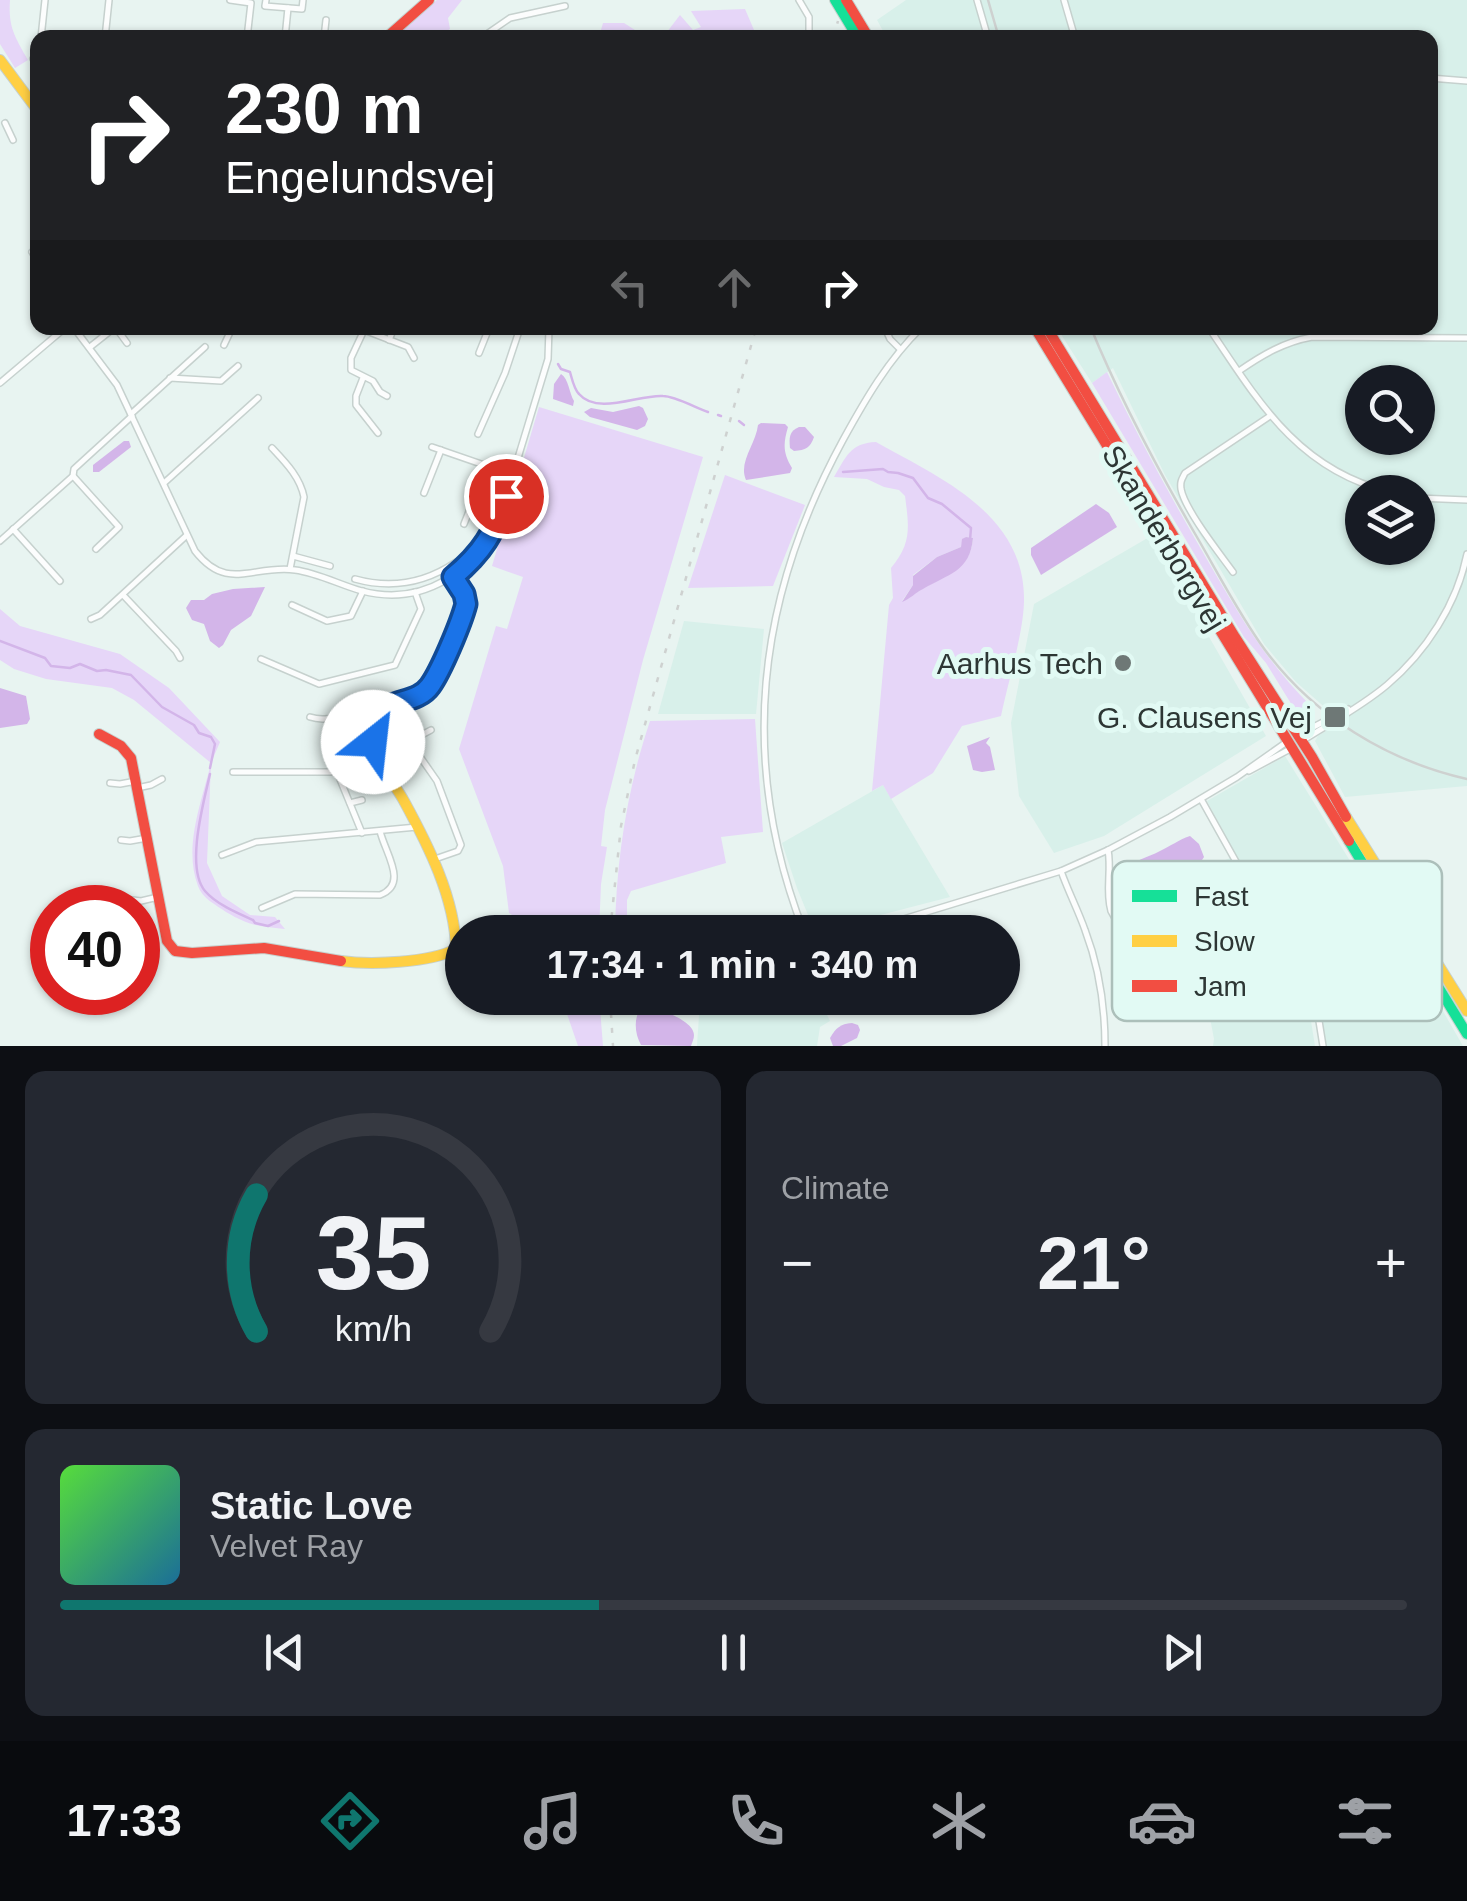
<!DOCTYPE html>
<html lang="en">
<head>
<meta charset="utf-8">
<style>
	body { margin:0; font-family:Arial,sans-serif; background:#242831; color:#f1f3f6; height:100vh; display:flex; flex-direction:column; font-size:38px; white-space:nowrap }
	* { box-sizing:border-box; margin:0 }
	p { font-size:32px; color:#9ea1a6 }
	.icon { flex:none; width:55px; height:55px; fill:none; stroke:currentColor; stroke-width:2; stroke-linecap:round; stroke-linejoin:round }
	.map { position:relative; height:1046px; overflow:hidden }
	.panel { display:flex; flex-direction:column; gap:25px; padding:25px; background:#0d0f14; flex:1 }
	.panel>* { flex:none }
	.banner { position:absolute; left:30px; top:30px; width:1408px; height:305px; border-radius:20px; box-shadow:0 2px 8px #0004; background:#202124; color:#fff; overflow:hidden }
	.fabs { position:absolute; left:1345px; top:365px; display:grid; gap:20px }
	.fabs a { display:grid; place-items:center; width:90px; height:90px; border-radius:50%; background:#171b24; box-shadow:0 2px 8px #0004; font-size:50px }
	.speed { position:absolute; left:30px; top:885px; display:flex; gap:20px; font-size:50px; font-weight:700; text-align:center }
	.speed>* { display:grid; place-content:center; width:130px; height:130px; border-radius:50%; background:#171b24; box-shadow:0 2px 8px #0004; line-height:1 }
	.speed .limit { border:15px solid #d22; background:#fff; color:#111 }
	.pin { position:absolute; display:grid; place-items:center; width:85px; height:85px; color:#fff; margin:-42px; border:5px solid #fff; border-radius:50%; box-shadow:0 2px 10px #0007 }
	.me { position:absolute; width:110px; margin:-55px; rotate:29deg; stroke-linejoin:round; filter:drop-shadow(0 0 8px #0008) }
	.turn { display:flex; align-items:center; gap:35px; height:210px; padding:0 30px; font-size:45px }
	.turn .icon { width:130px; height:130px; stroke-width:2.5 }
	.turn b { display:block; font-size:70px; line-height:85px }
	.lanes { display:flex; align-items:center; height:95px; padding:0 30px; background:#0003; justify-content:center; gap:50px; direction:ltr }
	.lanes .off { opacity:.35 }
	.big { font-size:75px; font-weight:700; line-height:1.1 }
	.panel .widget { flex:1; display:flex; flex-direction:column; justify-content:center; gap:15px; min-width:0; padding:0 35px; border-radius:20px; background:#242831 }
	.panel .dial { align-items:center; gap:0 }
	.dial svg { height:260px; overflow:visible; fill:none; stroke:#363941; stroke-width:7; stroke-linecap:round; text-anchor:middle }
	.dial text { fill:#f1f3f6; stroke:none }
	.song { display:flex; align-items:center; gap:30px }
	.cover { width:120px; height:120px; border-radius:15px; background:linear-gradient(135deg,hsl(110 70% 55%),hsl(200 70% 35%)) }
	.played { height:10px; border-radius:5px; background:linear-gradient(90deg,#0f766e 40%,#363941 40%) }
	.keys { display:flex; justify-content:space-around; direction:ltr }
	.heat { display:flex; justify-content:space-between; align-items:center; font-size:55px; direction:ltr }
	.panel .tiles { flex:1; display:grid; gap:25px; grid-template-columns:1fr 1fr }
	.widget:last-child { grid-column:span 2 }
	.trip { position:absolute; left:445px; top:915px; width:575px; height:100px; border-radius:50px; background:#171b24; box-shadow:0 2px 8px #0004; font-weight:700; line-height:100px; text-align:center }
	.tab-bar { display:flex; height:160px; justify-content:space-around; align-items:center; background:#090b0e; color:#9ea1a6 }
	.tab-bar .icon { width:70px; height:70px }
	.tab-bar .selected { color:#0f766e }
	.tab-bar b { font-size:45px; color:#f1f3f6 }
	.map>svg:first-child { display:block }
	.built { fill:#d8f0ea; fill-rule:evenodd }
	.green { fill:#e6d6f8; fill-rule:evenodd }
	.water { fill:#d3b5e9 }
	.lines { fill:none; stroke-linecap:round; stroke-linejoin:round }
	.stream { stroke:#d3b5e9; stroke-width:2.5 }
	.street-casing { stroke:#c6d1ce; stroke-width:8 }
	.fast-casing { stroke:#c6d1ce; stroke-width:12 }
	.slow-casing { stroke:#c6d1ce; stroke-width:12 }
	.jam-casing { stroke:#c6d1ce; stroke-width:12 }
	.street { stroke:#fcfdfd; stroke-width:5 }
	.fast { stroke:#16e098; stroke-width:10 }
	.slow { stroke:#ffcf43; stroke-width:10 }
	.jam { stroke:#f24e42; stroke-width:10 }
	.tram { stroke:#ced1d0; stroke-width:2.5 }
	.rail { stroke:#ced1d0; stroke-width:2.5; stroke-dasharray:5 10; stroke-linecap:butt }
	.route-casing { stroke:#114b97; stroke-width:25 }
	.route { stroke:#1a73e8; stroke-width:18 }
	.poi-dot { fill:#6e7876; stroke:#e2faf4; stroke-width:4 }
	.labels { text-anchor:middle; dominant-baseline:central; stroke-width:10; stroke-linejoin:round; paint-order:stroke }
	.street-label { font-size:30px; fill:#2d3634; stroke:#e2faf4 }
	.poi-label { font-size:30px; fill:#2d3634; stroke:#e2faf4; text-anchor:end }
	.key { fill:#e2faf4; stroke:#acbfba; stroke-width:2.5 }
	.key-label { font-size:28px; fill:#2d3634 }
</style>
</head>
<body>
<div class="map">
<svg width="1467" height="1046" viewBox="0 0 1467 1046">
	<rect width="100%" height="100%" fill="#e8f4f1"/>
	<g class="built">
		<path d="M906,0h561v786l-122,11 -30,-56 3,-5 19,-12 -8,-13 -33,-29 -32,-38 -99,-169 -52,-107 -21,15 -35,-55h373v-290h-543l-10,-18zM1362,382h56v56h-56zM1362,492h56v56h-56z"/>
		<path d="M1151,536l115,200 -162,100 -50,17 -35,-57 -8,-73 23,-119z"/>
		<path d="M684,621l80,8 -8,85h-98z"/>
		<path d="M1285,756l155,250 23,40h-137l-6,-35 -11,-26 -9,3 11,33 4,25h-102l1,-7 -4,-21 -86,-121 112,-41 -29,-55z"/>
		<path d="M883,785l67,112 -135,35 -18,-44 -15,-45z"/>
		<path d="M688,998h131l11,23 -10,6 -3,19h-120l2,-31 -12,-4z"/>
	</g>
	<g class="green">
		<path d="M0,0h10c-2,27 5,37 18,60l-13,8 -15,-24z"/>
		<path d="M437,0h25l-14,18 2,11 -9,5 1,3h-48z"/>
		<path d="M745,9l12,28h-158l4,-14h21l11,7 32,2 13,-17 13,15 8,-3 -10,-16z"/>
		<path d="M1107,372c30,63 63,124 98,184 32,55 60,105 106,150l1,11 -9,6 -37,-60 -22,-26 -152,-254z"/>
		<path d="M539,407l164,50 -60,203 -38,150 -4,36 6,1 -6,37 -2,48h-61l-29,-19 -6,-47 -44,-117 37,-123 11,3 16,-52 -31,-11z"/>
		<path d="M876,442c64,36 150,72 148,160 -1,33 -16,80 -23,114l-39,10 -29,47 -42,26 -8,-14 -11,6 17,-186 4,-7 -2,-30c21,-25 18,-41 14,-72l-6,-6 -15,-3 -17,-8 -33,-2c12,-20 16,-34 42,-35zM966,537l7,1c-2,27 -20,35 -42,46 -10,5 -19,12 -29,17l11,-16v-10l24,-18 24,-10 2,-8z"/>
		<path d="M725,475l80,30 -32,81 -85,2z"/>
		<path d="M0,609l20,17 100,28 49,34 51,54 -9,21 -4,100 15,33 28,19 25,2 10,12c-27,-3 -35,-3 -59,-17 -10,-7 -24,-14 -28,-26 -15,-39 4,-85 13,-123l-77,-63 -22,-12 -66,-9 -32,-10 -14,-9z"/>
		<path d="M755,719l8,113 -42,5 5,26 -95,28 -4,9v29l2,3h-14c1,-71 12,-143 35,-211z"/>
		<path d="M577,1005l23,3 3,38h-25l-11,-32 1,-5z"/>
	</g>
	<g class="water">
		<path d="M561,374c8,5 8,19 13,27l-1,5 -20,-7 1,-15z"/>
		<path d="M639,406l4,2 5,11 -3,7 -8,4 -47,-13 -6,-5 7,-4 22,4z"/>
		<path d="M761,423l24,1 3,3c-5,17 -5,26 4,41l-2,5 -44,7c-8,-18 10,-36 12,-55z"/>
		<path d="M799,427h6l9,10c-4,11 -8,13 -20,14l-4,-3c-1,-10 -1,-17 9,-21z"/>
		<path d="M124,441h5l2,6 -32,25h-6v-7z"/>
		<path d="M1096,504l13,9 8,14 -76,48 -10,-20v-7z"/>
		<path d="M966,537l7,1c-3,34 -25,36 -50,51 -8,4 -13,10 -21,13l11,-17v-9l24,-19 24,-10 1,-8z"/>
		<path d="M265,587l-14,29 -20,14 -8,15 -4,3 -9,-7 -6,-17 -12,-4 -6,-12 5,-8h13l8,-6 21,-5z"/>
		<path d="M0,688l26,8 4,23 -3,5 -27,4z"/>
		<path d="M990,737l-4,6 4,4 5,23 -13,2 -9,-2 -6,-24z"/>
		<path d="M1190,836l9,8 5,13 -4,6 -67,27 -6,-2 -3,-7v-10c9,-11 23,-13 36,-20 11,-5 18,-11 30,-15z"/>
		<path d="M644,1005c13,2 41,13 48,24 4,7 1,11 -1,17l-50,-1c-7,-12 -8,-31 3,-40z"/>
		<path d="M852,1023l6,2 2,5 -3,8 -16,8h-8l-3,-8c6,-10 10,-14 22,-15z"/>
	</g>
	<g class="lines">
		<g class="stream">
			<path d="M206,328l3,3"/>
			<path d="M558,364l3,5 9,3c2,7 4,17 9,22 19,22 61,0 84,2 12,0 33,12 45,16"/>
			<path d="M718,415l3,1"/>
			<path d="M739,421l5,4"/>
			<path d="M843,472l40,-3 5,3 10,1 15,5 15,20 14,6 29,24 -1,12"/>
			<path d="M0,641l45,17 6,8 19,2 10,-4 17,7 9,-1 25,5 31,32 32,18 5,8 12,4 4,7 -5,24"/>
			<path d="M210,774c-6,27 -25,93 -5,117 11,13 32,22 48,29l2,3 13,3 11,-5"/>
		</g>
		<defs>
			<g id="street">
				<path d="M230,0l21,3 -4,35"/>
				<path d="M266,0l-1,6 37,3 1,-9"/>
				<path d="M799,0l10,17v21"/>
				<path d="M977,0l11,38"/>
				<path d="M1064,0l11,38"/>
				<path d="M41,38l4,-38"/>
				<path d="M105,38l4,-38"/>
				<path d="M285,38l3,-30"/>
				<path d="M324,38l2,-18"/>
				<path d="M481,38l29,-20 55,-12"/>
				<path d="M38,56l-5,3 5,6"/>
				<path d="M1430,78l37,3"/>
				<path d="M5,123l8,17"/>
				<path d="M32,252l6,10"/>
				<path d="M74,328l43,57 78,166c33,42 58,13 100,19 23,3 45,15 67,21 61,16 115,-20 138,-74l48,-158 1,-31"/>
				<path d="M116,328l11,15"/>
				<path d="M365,328l-14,30v12l22,11 7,11 7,4"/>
				<path d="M885,328l5,11 10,10"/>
				<path d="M1209,328c49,73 89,142 181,164"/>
				<path d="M364,330l44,17 6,11"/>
				<path d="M389,340l5,-12"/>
				<path d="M224,345l8,-17"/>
				<path d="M90,347l24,-19"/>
				<path d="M479,353l10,-25"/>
				<path d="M1239,371c23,-16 45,-29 73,-34l155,1"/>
				<path d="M170,378l51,3 17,-15"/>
				<path d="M363,378l-7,18v9l22,28"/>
				<path d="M0,383l65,-55"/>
				<path d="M131,414l74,-67"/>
				<path d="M478,434l27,-61 15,-45"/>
				<path d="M432,447l81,28"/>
				<path d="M272,448c14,15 28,29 32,49l-14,72"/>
				<path d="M73,476l46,51 -23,22"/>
				<path d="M164,483l94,-85"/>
				<path d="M424,493l17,-43"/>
				<path d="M1418,498l49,2"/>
				<path d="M464,524l23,-58"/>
				<path d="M13,529l47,52"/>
				<path d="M0,541l73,-65 1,-7 58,-53"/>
				<path d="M293,556l37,10"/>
				<path d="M1233,572c-13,-18 -48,-62 -52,-83 -1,-8 1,-10 4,-16l85,-57"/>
				<path d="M355,579c36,10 70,4 101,-17"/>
				<path d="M123,595l53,56 4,7"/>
				<path d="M292,605l35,16 24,-5 12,-25"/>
				<path d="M91,619l9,-4 87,-80"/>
				<path d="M261,659l58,25 76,-19 26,-56 -6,-17"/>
				<path d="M310,717c24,8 46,-12 70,-3"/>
				<path d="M431,730l-15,8 -2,10 23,33 24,64 -3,6 -26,9"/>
				<path d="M1298,735l50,-26"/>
				<path d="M1302,741c28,-18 59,-34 85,-56 39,-33 70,-81 80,-131"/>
				<path d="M1249,771l43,-23"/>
				<path d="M233,772h104l25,61"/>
				<path d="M110,783l10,1 16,-3"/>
				<path d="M137,788l14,-3 11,-6"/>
				<path d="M1201,799l110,197 8,25 4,25"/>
				<path d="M350,803l12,-3"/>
				<path d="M121,840l9,1 17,-3"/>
				<path d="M1108,850c4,21 -3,40 3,61l47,84"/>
				<path d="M222,855l34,-13 161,-15"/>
				<path d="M1061,871c7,20 17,39 24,59 14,37 20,76 20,116"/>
				<path d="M133,900l8,1 17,-4"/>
				<path d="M262,908l33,-14 85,1c29,-11 5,-42 0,-64"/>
				<path d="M804,932c-66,-170 -48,-332 39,-492 22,-40 45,-80 78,-112"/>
				<path d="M861,932l200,-61 47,-21 62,-33 67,-40 51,-36"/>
			</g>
			<g id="fast">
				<path d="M835,0l23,38"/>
				<path d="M398,703c11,-3 22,-6 30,-14 12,-13 40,-75 37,-91 -2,-7 -8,-14 -12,-21"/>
				<path d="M1349,841l118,193"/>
			</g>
			<g id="slow">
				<path d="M0,60l38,51"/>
				<path d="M1346,817l121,194"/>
				<path d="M341,961c29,4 89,2 115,-12 -1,-51 -28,-104 -52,-148 -11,-20 -30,-40 -31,-63 0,-19 9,-29 25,-35"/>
			</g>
			<g id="jam">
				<path d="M846,0l23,38"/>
				<path d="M386,38l43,-38"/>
				<path d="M1035,328l314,513"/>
				<path d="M1047,328l188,309 77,120 34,60"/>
				<path d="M99,734l22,12 10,12 36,183 8,10 17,2 72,-5 77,13"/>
			</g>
		</defs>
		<use href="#street" class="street-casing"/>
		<use href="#fast" class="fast-casing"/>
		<use href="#slow" class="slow-casing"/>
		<use href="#jam" class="jam-casing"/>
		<use href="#street" class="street"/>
		<use href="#fast" class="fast"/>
		<use href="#slow" class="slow"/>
		<use href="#jam" class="jam"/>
		<g class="tram">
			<path d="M988,0l11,38"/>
			<path d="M1091,328c29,71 65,138 103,204 23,39 44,81 71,118 49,66 122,111 202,129"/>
		</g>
		<g class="rail">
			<path d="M833,38l5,-17"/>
			<path d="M610,932l11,-106 14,-66 121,-432"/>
			<path d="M610,998l3,48"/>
		</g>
	</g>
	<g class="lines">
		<defs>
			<path id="route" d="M373,742c-4,-50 40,-32 57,-56 11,-15 31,-63 36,-82l-2,-10 -11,-17c30,-25 41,-44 53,-81"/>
		</defs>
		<use href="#route" class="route-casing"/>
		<use href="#route" class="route"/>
	</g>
	<g class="poi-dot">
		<circle cx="1123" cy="663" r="10"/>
		<rect x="1323" y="705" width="24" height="24" rx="5"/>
	</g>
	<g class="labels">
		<g class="street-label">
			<text transform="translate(1164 538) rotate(59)">Skanderborgvej</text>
		</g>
		<g class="poi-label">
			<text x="1103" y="663">Aarhus Tech</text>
			<text x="1312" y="717">G. Clausens Vej</text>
		</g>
	</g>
	<rect x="1112" y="861" width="330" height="160" rx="15" class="key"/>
	<rect x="1132" y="890" width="45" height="12" fill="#16e098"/>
	<rect x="1132" y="935" width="45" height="12" fill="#ffcf43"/>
	<rect x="1132" y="980" width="45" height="12" fill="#f24e42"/>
	<g class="key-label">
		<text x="1194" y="906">Fast</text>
		<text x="1194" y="951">Slow</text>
		<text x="1194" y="996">Jam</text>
	</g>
</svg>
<div class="fabs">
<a><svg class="icon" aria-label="search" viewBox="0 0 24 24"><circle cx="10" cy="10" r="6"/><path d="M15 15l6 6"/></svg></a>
<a><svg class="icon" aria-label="layers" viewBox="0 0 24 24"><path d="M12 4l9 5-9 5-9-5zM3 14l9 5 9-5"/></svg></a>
</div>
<div class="speed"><div class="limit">40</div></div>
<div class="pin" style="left:506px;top:496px;background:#d93025"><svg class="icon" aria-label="arrive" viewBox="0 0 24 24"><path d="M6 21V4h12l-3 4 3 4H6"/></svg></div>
<svg class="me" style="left:373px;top:742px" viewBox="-20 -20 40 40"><circle r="19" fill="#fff"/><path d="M0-13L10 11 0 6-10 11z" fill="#1a73e8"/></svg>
<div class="trip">17:34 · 1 min · 340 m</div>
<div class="banner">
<div class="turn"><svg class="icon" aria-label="right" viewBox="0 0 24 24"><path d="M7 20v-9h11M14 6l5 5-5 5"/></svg><div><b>230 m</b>Engelundsvej</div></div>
<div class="lanes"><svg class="icon off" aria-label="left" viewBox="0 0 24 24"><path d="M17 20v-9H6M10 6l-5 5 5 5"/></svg><svg class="icon off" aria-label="ahead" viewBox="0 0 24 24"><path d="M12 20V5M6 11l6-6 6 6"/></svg><svg class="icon" aria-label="right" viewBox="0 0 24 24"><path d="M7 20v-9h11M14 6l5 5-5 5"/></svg></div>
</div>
</div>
<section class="panel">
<div class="tiles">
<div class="widget dial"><svg viewBox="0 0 100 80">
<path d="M14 69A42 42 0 1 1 86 69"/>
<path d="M14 69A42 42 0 0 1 14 27" stroke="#0f766e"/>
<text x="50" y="56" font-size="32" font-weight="700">35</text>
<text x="50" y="72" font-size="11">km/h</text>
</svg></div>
<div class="widget"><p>Climate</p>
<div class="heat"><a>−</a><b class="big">21°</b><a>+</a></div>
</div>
<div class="widget">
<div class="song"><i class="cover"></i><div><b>Static Love</b><p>Velvet Ray</p></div></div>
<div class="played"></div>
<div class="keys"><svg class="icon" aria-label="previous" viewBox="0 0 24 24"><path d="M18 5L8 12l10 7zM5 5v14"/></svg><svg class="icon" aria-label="pause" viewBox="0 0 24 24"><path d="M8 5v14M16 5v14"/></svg><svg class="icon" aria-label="next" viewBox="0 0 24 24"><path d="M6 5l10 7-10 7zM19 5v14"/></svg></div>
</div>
</div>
</section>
<nav class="tab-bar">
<b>17:33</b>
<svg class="icon selected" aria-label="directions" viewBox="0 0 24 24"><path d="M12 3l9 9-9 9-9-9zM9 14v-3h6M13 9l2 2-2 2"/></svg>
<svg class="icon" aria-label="music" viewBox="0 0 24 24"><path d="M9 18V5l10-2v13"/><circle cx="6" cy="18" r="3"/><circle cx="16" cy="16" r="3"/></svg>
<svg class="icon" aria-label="phone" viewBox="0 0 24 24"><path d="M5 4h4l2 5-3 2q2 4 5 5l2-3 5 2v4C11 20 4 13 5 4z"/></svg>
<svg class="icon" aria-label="climate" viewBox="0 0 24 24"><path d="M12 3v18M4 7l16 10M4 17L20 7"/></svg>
<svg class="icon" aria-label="car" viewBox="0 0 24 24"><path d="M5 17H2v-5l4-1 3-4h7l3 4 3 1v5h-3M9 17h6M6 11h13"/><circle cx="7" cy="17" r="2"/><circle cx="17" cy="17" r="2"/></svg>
<svg class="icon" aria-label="filters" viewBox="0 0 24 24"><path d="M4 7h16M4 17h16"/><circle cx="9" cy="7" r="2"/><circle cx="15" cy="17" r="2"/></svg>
</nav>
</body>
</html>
